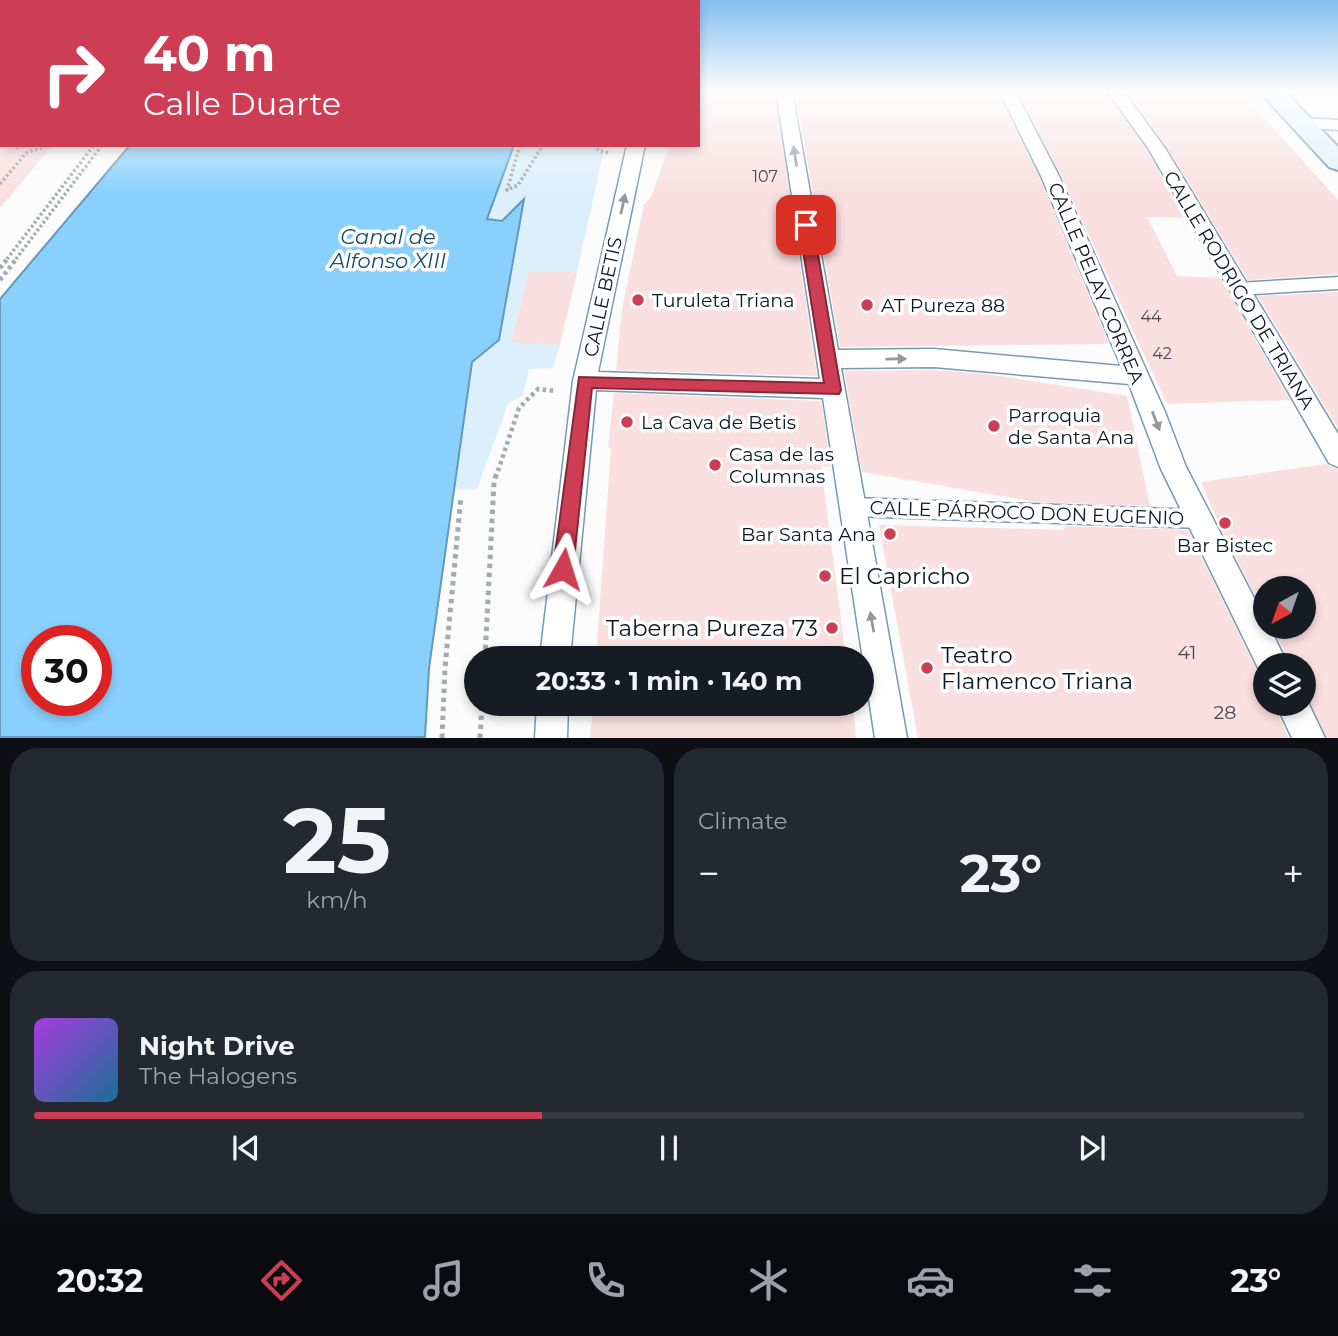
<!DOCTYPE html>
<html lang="en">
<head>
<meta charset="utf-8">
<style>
	body { margin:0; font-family:Montserrat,sans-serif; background:#242831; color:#f1f3f6; height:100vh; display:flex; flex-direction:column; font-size:26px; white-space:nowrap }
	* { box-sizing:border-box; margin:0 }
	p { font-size:23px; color:#9ea1a6 }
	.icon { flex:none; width:38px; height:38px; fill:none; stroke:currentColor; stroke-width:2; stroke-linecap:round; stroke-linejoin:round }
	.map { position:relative; height:738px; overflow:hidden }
	.details { display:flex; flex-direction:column; gap:10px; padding:10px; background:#0d0f14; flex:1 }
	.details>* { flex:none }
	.top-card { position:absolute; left:0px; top:0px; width:700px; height:147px; box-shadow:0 4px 10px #0003; background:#cd3d54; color:#fff; overflow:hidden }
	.needle { width:46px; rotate:220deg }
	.fabs { position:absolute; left:1253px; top:576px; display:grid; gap:14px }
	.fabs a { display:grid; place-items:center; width:63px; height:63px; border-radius:50%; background:#171b24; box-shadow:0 4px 10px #0003; font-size:35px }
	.speed { position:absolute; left:21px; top:625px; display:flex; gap:14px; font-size:35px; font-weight:700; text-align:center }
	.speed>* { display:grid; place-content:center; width:91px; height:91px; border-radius:50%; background:#171b24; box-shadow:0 4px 10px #0003; line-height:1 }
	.speed .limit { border:10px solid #d22; background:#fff; color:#111 }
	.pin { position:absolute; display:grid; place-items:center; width:60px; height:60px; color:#fff; margin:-30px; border-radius:14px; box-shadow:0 4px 10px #0006 }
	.me { position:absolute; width:77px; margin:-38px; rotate:6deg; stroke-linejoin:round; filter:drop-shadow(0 0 5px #0008) }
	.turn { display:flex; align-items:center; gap:24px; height:147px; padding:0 28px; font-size:32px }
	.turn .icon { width:91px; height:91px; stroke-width:2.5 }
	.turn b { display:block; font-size:49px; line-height:60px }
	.big { font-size:52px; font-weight:700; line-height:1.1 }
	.details .card { flex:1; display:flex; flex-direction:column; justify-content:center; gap:10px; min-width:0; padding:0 24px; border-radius:28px; background:#242831 }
	.details .dial { align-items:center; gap:0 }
	.dial b { font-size:91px; line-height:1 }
	.song { display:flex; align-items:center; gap:21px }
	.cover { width:84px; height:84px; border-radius:10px; background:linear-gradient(135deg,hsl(280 70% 55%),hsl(200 70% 35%)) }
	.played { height:7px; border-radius:4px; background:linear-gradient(90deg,#cd3d54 40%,#363941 40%) }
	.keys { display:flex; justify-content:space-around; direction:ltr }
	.heat { display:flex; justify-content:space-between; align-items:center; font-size:38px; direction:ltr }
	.details .tiles { flex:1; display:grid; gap:10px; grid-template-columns:1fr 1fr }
	.card:last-child { grid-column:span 2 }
	.trip { position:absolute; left:464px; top:646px; width:410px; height:70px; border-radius:35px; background:#171b24; box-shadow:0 4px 10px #0003; font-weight:700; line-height:70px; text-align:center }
	.tabs { display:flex; height:112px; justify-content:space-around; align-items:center; background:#090b0e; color:#9ea1a6 }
	.tabs .icon { width:49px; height:49px }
	.tabs .current { color:#cd3d54 }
	.tabs b { font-size:32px; color:#f1f3f6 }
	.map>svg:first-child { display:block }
	.green { fill:#dceffc }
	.water { fill:#89d0fd; stroke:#6499bb; stroke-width:2; fill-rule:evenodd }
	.building { fill:#f9dfe0 }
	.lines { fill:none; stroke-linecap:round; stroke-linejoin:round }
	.pedestrian-casing { stroke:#7999af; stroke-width:3 }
	.minor-casing { stroke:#7999af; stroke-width:3 }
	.secondary-casing { stroke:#7999af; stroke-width:4 }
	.path-far2 { stroke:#a5aaad; stroke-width:3.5; stroke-dasharray:2.5 2.5; stroke-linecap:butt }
	.path-far1 { stroke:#a5aaad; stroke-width:4.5; stroke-dasharray:3.5 3.5; stroke-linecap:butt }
	.path { stroke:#a5aaad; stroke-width:5; stroke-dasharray:4.5 4.5; stroke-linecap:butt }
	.pedestrian { fill:#fff; fill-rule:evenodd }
	.minor { fill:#fff; fill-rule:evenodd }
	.secondary { fill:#e2f0fa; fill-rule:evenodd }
	.oneway { fill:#92989c }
	.route { fill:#cd3d54; stroke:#852837; stroke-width:2 }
	.poi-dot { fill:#cd3d54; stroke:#fff; stroke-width:2.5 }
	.labels { text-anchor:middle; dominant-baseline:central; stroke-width:7; stroke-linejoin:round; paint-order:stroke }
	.number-label { font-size:16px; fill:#484a52 }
	.street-label { font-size:19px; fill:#0d1922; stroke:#fff }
	.poi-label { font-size:19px; fill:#0d1922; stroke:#fff; text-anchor:start }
	.near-number-label { font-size:19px; fill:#484a52 }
	.water-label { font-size:21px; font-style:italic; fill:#174e6c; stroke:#fff }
	.near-poi-label { font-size:23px; fill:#0d1922; stroke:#fff; text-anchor:start }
</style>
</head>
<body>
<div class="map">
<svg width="1338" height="738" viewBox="0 0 1338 738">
	<rect width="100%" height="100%" fill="#fbfbfb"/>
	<path class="green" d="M514,145h91l-28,127 -48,-1 -18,70 49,4 -7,23 -24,1 -6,26 -15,9 -31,85 -23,1 18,-128 27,-23 24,-139 -21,21 -16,-2z"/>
	<path class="water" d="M130,145h384l-27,74 15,2 22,-22 -25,141 -27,22 -43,306 -4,69h-425v-438zM37,640h59v60h-59z"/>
	<g class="building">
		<path d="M698,91h76l43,285 -201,-6 6,-61 22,-105 7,-7 19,-52h28z"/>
		<path d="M795,91h201l43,86 70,167 -269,3z"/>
		<path d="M1018,91h86l42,58 39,69 -38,-1 30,59 43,2 70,122 -123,4 -106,-229z"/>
		<path d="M1126,91h114l98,109v74l-90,6 -81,-133z"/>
		<path d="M0,145h53l-53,63z"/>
		<path d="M529,271l48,1 -17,73 -49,-3z"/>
		<path d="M1338,292v136l-80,-132z"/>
		<path d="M934,370l53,4 140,22 23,110 -113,-4 -175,-30 -18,-101z"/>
		<path d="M614,393l207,8 10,66 -10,-1 25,192h-250l15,-210h-3z"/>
		<path d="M1326,464l12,5v269h-11l-23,-46v-27h-13l-19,-39h32v-38h-39v26l-44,-85 -20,-47z"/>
		<path d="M879,525l185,5v-4l124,4 72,147 5,2v25h8l16,34h-371z"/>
		<path d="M593,704h260l3,34h-266z"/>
	</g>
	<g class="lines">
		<defs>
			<g id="pedestrian">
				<path d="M1338,277v12l-101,6 -8,-6 8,-6z"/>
				<path d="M853,498l348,12 7,2 3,7 -3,7 -7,2 -348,-12 -7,-3 -3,-6 3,-6z"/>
			</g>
			<g id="minor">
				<path d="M776,91h16l46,259 96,-1 187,17 -80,-190 -42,-85h16l44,85 106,236 21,55 79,152v7h4l19,39h-23v12l-3,-1 -101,-207 -32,-85 -195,-17 -93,1 66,370h-32l-52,-340 -227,-8 -26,268h-30l33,-277 54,-236h18l-47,227 222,7z"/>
				<path d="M1107,91h16l42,57 173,286v33l-9,-4 -181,-315z"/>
				<path d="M1302,118l36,2v10l-42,-3 -2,-4z"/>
				<path d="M1304,694l21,44h-33l-16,-34h28z"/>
				<path d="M537,704h31l-1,34h-32z"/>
			</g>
			<path id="secondary" d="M1259,91h25l54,56v23l-9,-3z"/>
		</defs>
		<use href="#pedestrian" class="pedestrian-casing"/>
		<use href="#minor" class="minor-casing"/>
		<use href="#secondary" class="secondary-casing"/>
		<g class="path-far2">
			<path d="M0,140l2,-2"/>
			<path d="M12,145l4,3 14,-3"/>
			<path d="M520,145l-13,45 11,-5 25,-40"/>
			<path d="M593,145l7,6 10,2"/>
			<path d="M0,184l26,-31 23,-8"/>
			<path d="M7,259l87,-114"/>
			<path d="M16,259l86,-114"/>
		</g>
		<g class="path-far1">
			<path d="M0,268l8,-10"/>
			<path d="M0,280l17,-22"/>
			<path d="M498,471l21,-63 19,-19 17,2"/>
		</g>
		<g class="path">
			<path d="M485,658l9,-176 4,-13"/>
			<path d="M442,738l3,-70 16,-172"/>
			<path d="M480,738l2,-34"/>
		</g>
		<use href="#pedestrian" class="pedestrian"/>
		<use href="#minor" class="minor"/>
		<use href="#secondary" class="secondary"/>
	</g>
	<defs><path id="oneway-solid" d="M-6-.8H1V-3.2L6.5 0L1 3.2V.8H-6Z" transform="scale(1.75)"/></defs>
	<g class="oneway">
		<use href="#oneway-solid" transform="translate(795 156) rotate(-99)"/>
		<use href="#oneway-solid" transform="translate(623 204) rotate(-78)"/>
		<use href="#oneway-solid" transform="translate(896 359) rotate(-1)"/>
		<use href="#oneway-solid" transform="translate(1156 421) rotate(69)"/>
		<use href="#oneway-solid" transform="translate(872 622) rotate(-100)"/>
	</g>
	<linearGradient id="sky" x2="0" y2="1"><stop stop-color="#82bff0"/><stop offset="0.47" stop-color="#fdfdfd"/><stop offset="1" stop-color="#fdfdfd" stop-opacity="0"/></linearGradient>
	<rect width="1338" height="194" fill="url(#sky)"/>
	<path class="route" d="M806,221l7,4 28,165 -2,4 -247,-6 -19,181 -3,7 -7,2 -7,-2 -3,-7 26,-192 245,6 -25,-158z"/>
	<g class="poi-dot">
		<circle cx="638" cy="300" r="7"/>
		<circle cx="867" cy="305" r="7"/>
		<circle cx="627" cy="422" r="7"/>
		<circle cx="994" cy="426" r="7"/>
		<circle cx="715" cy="465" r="7"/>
		<circle cx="1225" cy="523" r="7"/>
		<circle cx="890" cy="534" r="7"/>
		<circle cx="825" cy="576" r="7"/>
		<circle cx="832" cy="628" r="7"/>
		<circle cx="927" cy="668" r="7"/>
	</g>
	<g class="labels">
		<g class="number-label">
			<text x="765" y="176">107</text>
			<text x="1151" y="316">44</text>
			<text x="1162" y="353">42</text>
		</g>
		<g class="street-label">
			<text transform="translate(1096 283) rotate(67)">CALLE PELAY CORREA</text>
			<text transform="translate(1239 290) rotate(59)">CALLE RODRIGO DE TRIANA</text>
			<text transform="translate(603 297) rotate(-78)">CALLE BETIS</text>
			<text transform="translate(1027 513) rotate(2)">CALLE PÁRROCO DON EUGENIO</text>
		</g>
		<g class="poi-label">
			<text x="652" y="300">Turuleta Triana</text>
			<text x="881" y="305">AT Pureza 88</text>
			<text x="1008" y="415">Parroquia<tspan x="1008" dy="22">de Santa Ana</tspan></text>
			<text x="641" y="422">La Cava de Betis</text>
			<text x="729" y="454">Casa de las<tspan x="729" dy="22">Columnas</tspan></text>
			<text x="876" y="534" text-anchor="end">Bar Santa Ana</text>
			<text x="1225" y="545" text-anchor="middle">Bar Bistec</text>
		</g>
		<g class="near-number-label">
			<text x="1187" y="652">41</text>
			<text x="1225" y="712">28</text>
		</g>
		<g class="water-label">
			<text x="388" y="236">Canal de<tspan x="388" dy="24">Alfonso XIII</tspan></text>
		</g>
		<g class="near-poi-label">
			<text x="839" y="576">El Capricho</text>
			<text x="818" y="628" text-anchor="end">Taberna Pureza 73</text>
			<text x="941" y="655">Teatro<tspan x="941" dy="26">Flamenco Triana</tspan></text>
		</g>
	</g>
</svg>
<div class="fabs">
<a><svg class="needle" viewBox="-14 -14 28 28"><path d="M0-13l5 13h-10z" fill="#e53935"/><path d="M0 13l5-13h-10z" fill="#9ea1a6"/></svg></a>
<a><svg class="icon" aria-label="layers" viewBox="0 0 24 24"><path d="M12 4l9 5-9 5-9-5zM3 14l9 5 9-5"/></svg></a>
</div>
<div class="speed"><div class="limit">30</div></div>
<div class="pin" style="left:806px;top:225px;background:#d93025"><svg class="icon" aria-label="arrive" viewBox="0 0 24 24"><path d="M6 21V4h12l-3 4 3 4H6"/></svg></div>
<svg class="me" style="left:563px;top:569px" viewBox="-20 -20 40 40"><path d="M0-17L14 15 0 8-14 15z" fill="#cd3d54" stroke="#fff" stroke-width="4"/></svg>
<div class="trip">20:33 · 1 min · 140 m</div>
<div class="top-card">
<div class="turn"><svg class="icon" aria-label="right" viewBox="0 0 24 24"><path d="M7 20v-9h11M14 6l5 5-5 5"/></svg><div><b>40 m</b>Calle Duarte</div></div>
</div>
</div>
<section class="details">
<div class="tiles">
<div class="card dial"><b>25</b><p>km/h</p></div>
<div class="card"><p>Climate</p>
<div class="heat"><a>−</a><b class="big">23°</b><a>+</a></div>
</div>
<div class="card">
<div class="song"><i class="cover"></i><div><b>Night Drive</b><p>The Halogens</p></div></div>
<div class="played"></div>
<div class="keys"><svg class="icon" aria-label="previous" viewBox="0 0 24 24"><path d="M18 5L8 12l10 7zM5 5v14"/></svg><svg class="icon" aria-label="pause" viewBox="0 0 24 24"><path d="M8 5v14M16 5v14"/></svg><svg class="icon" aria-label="next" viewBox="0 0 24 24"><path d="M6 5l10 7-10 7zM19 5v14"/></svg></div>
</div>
</div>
</section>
<nav class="tabs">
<b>20:32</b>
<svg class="icon current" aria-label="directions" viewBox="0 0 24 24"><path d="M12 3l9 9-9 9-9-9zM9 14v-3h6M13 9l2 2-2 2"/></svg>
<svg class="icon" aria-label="music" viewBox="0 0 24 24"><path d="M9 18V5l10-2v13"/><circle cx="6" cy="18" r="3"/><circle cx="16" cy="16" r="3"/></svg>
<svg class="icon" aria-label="phone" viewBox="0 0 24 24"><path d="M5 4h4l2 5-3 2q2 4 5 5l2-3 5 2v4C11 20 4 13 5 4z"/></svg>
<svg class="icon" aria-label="climate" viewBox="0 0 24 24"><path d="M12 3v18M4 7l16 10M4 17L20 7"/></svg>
<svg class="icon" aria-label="car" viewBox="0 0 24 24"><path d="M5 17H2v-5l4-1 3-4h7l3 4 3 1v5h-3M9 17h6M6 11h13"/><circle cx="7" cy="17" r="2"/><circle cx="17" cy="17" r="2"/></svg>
<svg class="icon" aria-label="filters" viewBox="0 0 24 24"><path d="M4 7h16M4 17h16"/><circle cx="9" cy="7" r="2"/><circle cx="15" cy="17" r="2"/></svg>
<b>23°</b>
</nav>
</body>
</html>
